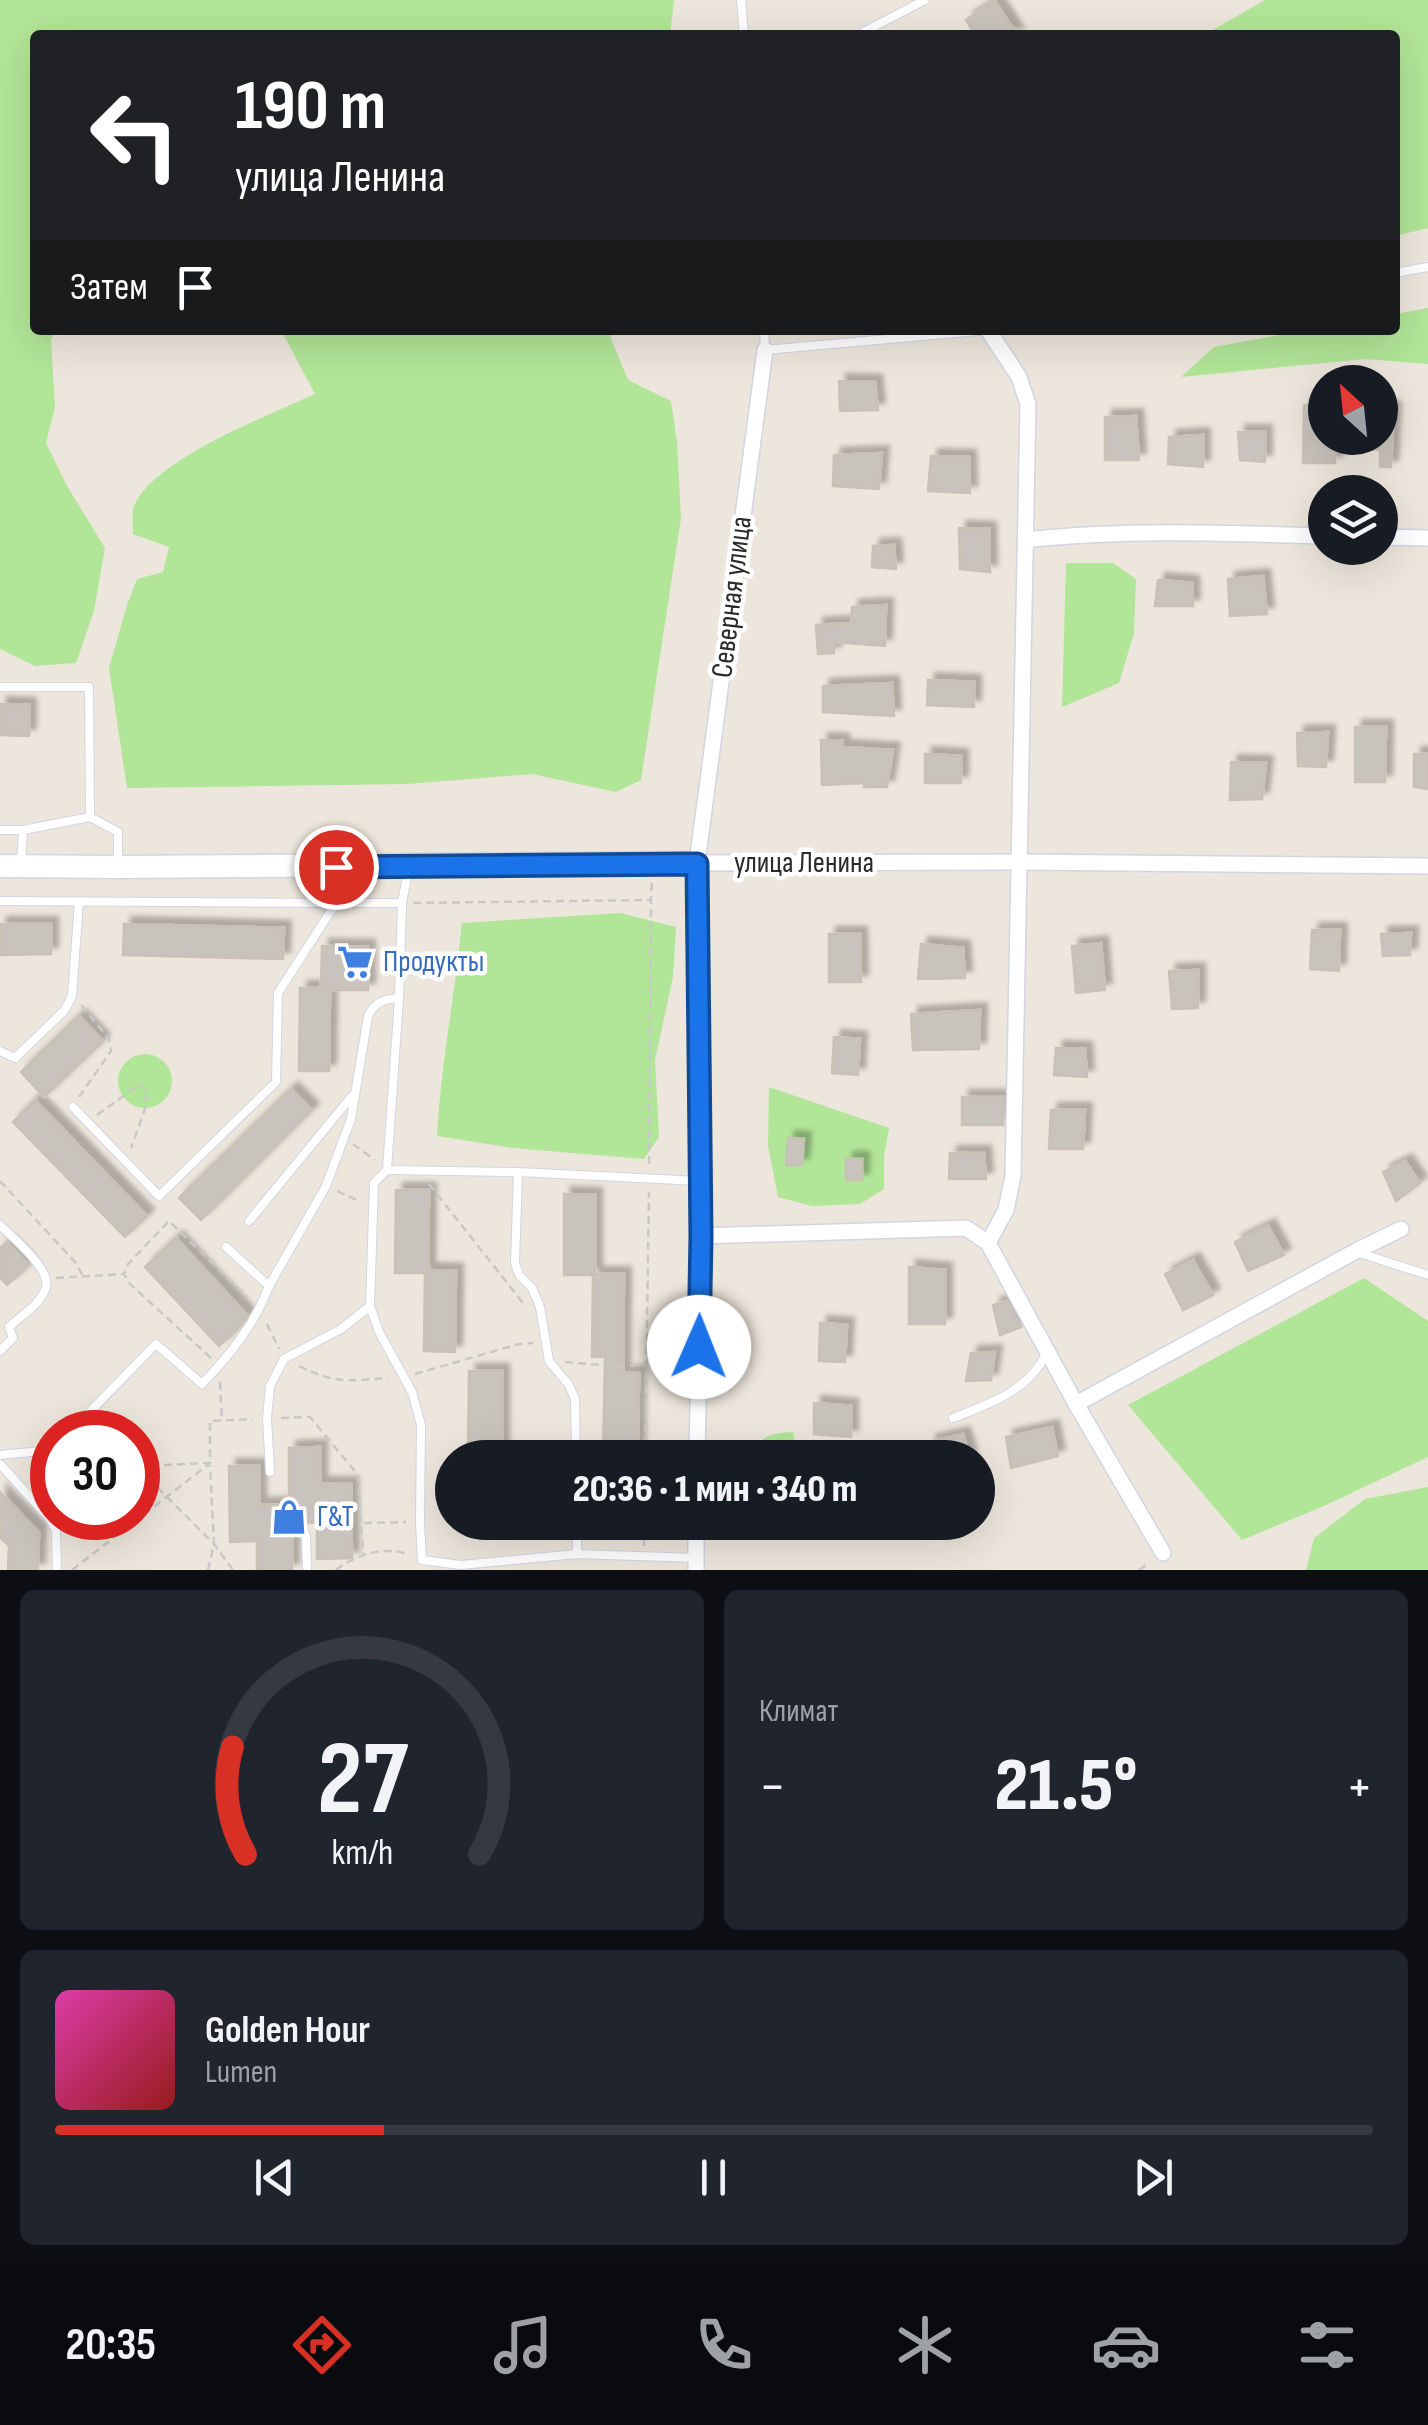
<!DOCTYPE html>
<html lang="ru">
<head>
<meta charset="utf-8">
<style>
	body { margin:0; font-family:"Sofia Sans Condensed",sans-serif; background:#20242c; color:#f1f3f6; height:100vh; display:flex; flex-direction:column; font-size:38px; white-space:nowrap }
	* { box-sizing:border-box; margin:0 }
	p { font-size:32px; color:#9ea1a6 }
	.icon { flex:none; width:55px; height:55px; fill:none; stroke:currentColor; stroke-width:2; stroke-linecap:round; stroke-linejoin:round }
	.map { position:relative; height:1570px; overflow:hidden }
	.details { display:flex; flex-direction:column; gap:20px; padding:20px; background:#0d0f14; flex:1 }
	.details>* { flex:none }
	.guide { position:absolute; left:30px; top:30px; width:1370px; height:305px; border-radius:10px; box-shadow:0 10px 40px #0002; background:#202124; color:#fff; overflow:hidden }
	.needle { width:65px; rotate:333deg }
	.tools { position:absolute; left:1308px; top:365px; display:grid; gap:20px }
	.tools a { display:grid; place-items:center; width:90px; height:90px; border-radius:50%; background:#171b24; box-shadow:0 10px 40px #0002; font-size:50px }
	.speed { position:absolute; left:30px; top:1410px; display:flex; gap:20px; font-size:50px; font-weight:700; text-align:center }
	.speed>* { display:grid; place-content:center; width:130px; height:130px; border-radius:50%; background:#171b24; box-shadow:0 10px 40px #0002; line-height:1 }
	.speed .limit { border:15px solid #d22; background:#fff; color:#111 }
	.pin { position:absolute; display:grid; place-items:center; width:85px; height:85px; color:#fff; margin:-42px; border:5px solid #fff; border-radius:50%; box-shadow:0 2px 10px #0007 }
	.me { position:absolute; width:110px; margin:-55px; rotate:1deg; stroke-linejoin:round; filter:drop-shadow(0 0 8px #0008) }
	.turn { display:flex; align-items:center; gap:35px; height:210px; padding:0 40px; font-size:45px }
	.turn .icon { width:130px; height:130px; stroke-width:2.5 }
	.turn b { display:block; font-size:70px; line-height:85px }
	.then { display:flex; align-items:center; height:95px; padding:0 40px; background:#0003; gap:20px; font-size:38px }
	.big { font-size:75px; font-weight:800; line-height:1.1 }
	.details .card { flex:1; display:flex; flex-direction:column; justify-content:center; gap:15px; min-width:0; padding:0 35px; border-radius:15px; background:#20242c }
	.details .dial { align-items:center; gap:0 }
	.dial svg { height:260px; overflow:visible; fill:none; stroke:#363941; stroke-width:7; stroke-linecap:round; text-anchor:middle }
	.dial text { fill:#f1f3f6; stroke:none }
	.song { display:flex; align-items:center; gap:30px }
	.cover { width:120px; height:120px; border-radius:15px; background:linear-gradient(135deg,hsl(320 70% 55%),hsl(0 70% 35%)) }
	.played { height:10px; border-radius:5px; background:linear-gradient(90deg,#d93025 25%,#363941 25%) }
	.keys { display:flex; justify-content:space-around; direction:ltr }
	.heat { display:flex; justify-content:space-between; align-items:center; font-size:55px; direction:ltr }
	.details .tiles { flex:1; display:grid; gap:20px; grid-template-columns:1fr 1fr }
	.card:last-child { grid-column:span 2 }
	.trip { position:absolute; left:435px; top:1440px; width:560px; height:100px; border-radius:50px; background:#171b24; box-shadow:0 10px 40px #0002; font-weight:800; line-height:100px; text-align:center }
	.dock { display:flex; height:160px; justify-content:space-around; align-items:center; background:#090b0e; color:#9ea1a6 }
	.dock .icon { width:70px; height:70px }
	.dock .on { color:#d93025 }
	.dock b { font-size:45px; color:#f1f3f6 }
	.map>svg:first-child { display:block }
	.green { fill:#b1e597 }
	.building { fill:#c8c3bc; stroke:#c8c2b6; stroke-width:2.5; filter:url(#shadow) }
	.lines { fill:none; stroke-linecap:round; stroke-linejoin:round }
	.lane-casing { stroke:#d1d5e4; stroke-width:10 }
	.street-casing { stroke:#d1d5e4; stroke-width:18 }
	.secondary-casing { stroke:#d1d5e4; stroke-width:25 }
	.path { stroke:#c8c8c8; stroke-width:2.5; stroke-dasharray:8 5; stroke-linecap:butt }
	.lane { stroke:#fff; stroke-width:8 }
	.street { stroke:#fff; stroke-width:15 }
	.secondary { stroke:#fff; stroke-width:22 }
	.route-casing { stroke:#114b97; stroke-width:25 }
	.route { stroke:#1a73e8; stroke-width:18 }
	.labels { text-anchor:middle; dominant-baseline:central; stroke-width:9; stroke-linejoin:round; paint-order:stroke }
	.street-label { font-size:30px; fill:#2a2a2a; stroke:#fff }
	.shop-label { font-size:30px; fill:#366cbe; stroke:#fff; text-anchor:start }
</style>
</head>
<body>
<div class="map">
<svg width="1428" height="1570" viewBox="0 0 1428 1570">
	<defs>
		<filter id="shadow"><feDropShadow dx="7" dy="-7" stdDeviation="2.5" flood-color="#0004"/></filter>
	</defs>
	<rect width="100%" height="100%" fill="#ede6dc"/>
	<g class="green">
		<path d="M0,0h674l-4,35h-635v295h21l-5,10 4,67 -9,36 21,43 38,62 -11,63 -18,52 -41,3 -35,-17z"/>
		<path d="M1265,0h163v228l-33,8v-201h-191z"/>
		<path d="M1428,308v56l-63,-5 -184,18 33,-30 92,-17h89v-16z"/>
		<path d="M281,330h330l-1,6 18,44 43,21 6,41 4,76 -40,262 -25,12 -84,-18 -125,10 -280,4 -18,-120 18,-63 10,-26 26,-7 6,-25 -36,-13c0,-7 -1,-17 0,-24 12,-48 139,-96 182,-116z"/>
		<path d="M1066,563h47l23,16 -2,54 -15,50 -57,24z"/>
		<path d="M620,913l56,14 -3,50 -18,83 4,77 -15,22 -131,-11 -76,-12c4,-72 18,-142 25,-213z"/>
		<circle cx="145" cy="1081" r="27"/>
		<path d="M769,1087l120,41 -5,28v33l-24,15 -48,2 -34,-9 -10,-51z"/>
		<path d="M1364,1278l64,43v136l-102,48 -84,35 -114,-135z"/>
		<path d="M793,1432l4,25h-44c3,-22 22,-24 40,-25z"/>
		<path d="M1428,1487v83h-122l8,-32 51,-39z"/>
	</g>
	<g class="building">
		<path d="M995,1l22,34h-42l-9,-15z"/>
		<path d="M839,381l36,1 3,28 -38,1z"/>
		<path d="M1325,404v34h10v25h-32l1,-58z"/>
		<path d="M1380,407l14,2 -3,58h-11v-17l-32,-4v-8h32z"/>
		<path d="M1136,416l3,44h-34v-43z"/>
		<path d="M1238,432h27v30l-25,-2z"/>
		<path d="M1203,435v32l-35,-3 1,-27z"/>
		<path d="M882,453l-3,36 -46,-3 1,-31z"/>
		<path d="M931,456l38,1 1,36 -42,-2z"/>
		<path d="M959,528l30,1 1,43 -30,-3z"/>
		<path d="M894,545l2,24 -24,-2 1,-21z"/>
		<path d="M1263,576l4,38 -37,2 -2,-37z"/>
		<path d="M1158,580l34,3 1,23h-38z"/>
		<path d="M886,605l-1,41 -52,-4 1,11 -16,1 -2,-29 35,-2 1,-16z"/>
		<path d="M928,680l46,2v25l-47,-2z"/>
		<path d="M892,683l2,33 -71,-4v-26z"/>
		<path d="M0,704l29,1v31l-29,-1z"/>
		<path d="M1355,727h31l-1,55h-30z"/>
		<path d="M1328,732l-2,35 -28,-1 -1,-33z"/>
		<path d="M821,740l21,1v6l51,3 -6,37h-23v-4l-42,2z"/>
		<path d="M925,754l36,2v27h-36z"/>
		<path d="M1414,754h14v35l-14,-2z"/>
		<path d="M1231,762l35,1 -4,36 -32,1z"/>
		<path d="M0,924h51v30l-51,1z"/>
		<path d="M124,924l160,4 -1,31 -160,-4z"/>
		<path d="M1312,930h28l-1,41 -29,-2z"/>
		<path d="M1411,933l-1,22 -27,1 -2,-22z"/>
		<path d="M829,934h31l1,48h-32z"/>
		<path d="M1101,943l4,47 -29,3 -4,-47z"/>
		<path d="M921,944l42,4 2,30 -47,1z"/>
		<path d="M322,946l46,1v43h-38l-1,81h-30l1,-83h21z"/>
		<path d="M1198,970v38l-26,1 -3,-38z"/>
		<path d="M980,1010l-1,39 -66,1 -2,-36z"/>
		<path d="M79,1016l24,25 -59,56 -23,-25z"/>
		<path d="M834,1037l26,2 -2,36 -26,-2z"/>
		<path d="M1056,1048l29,1 2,28 -33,-2z"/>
		<path d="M291,1089l21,21 -111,110 -22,-22z"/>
		<rect x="962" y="1097" width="41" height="28"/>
		<path d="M35,1100l112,116 -22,21 -112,-115z"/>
		<path d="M1051,1110h34l-2,39h-34z"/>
		<path d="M788,1138l16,1 -2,26h-16z"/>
		<path d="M950,1153h34l2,26h-37z"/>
		<rect x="846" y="1159" width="16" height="21"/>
		<path d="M1405,1161l15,22 -24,18 -13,-29z"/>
		<path d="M396,1190h33l-1,80 28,1 -1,81 -31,-1 1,-78h-30z"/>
		<path d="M564,1194l31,1v79h29l-1,99h16l-1,85h-35l2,-101h-13l1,-82h-29z"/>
		<path d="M1268,1226l16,29 -36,16 -13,-29z"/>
		<path d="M176,1238l71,77 -9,14 -19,17 -74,-79z"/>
		<path d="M7,1242l22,23 -22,20 -7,-8v-29z"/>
		<path d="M1193,1260l20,35 -30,15 -18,-36z"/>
		<path d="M909,1267l36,3v54h-36z"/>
		<path d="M1007,1301l14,26 -21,8 -7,-30z"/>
		<path d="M820,1323l27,2 -2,37 -26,-1z"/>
		<path d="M995,1352l-4,28 -25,1 5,-28z"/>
		<path d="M469,1371h33v87h-34z"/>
		<path d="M814,1403l37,3v31l-37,-3z"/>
		<path d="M1052,1427l6,29 -47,12 -5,-31z"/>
		<path d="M963,1434l7,24h-38l-3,-16z"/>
		<path d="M320,1447v37h31l1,74 -35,1v-36h-25v47h-35v-29l-27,1 -1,-76h30v39l30,-1v-56z"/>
		<path d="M0,1492l39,40 -1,38h-30l1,-24 -9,-9z"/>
	</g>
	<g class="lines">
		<defs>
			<g id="lane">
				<path d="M741,0l3,35"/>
				<path d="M858,35l67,-35"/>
				<path d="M1395,273l33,-6"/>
				<path d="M764,330l1,20 224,-20"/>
				<path d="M0,687h89l1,130 -67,13h-23"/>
				<path d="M90,817l28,15v34"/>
				<path d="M21,865l2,-35"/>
				<path d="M409,866l-7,37 -3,95 -12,172 131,2 181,9"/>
				<path d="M0,901l336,2"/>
				<path d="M0,1051l15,7 49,-47 8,-15 7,-94"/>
				<path d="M73,1107l86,89 117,-114 2,-89 58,-90h66"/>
				<path d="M387,1170l-13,13 -4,123 9,26 33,60 9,33 -1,97 2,38 39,5 116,-11 119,4"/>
				<path d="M518,1172l-3,91 4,12 13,13 8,19 9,54 20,24 6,14 1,59"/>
				<path d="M249,1221l103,-125"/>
				<path d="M0,1225c12,12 51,44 46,62 -4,16 -25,29 -37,40l4,11 -13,13"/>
				<path d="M226,1247l43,39 57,-100 25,-67 17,-103c7,-14 16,-17 31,-18"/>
				<path d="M1356,1252l72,23"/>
				<path d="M953,1418c38,-15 76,-27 94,-66"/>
				<path d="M70,1432l86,-88 46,40c28,-29 53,-60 67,-98"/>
				<path d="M0,1455l52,-5"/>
				<path d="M0,1464l50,55 6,11 1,40"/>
				<path d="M270,1472l-3,-54 3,-32 14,-27 57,-30 29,-23"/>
				<path d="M577,1522v32"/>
				<path d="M306,1536l1,34"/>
			</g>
			<g id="street">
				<path d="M1380,537l48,1"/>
				<path d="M1025,540c100,-11 200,-7 300,-4"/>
				<path d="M697,863l322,-1 409,4"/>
				<path d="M701,1236l265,-8 22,15 88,161 87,149"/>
				<path d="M988,1243l18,-33 7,-34 15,-772 -9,-27 -31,-47"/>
				<path d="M1076,1404l280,-153 45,-22"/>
				<path d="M697,1458l4,-222 -4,-373 68,-513"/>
				<path d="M696,1570v-48"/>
			</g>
			<path id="secondary" d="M0,866l118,1 579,-4"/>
		</defs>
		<use href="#lane" class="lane-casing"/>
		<use href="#street" class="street-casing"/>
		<use href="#secondary" class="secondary-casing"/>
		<g class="path">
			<path d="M413,903l238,-3 1,-19"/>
			<path d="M79,1097l32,-46 -2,-12 -28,-34"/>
			<path d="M97,1115l42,-30 8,4 -2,20 -14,39"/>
			<path d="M353,1144l22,16"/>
			<path d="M649,1164l2,-264"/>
			<path d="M0,1181l75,81 8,14"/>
			<path d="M429,1184l94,119"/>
			<path d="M337,1191l24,11"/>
			<path d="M56,1278l67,-4"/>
			<path d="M267,1324l12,25"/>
			<path d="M211,1358l-81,-74 -6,-10 4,-10 41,-43 79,77"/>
			<path d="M565,1362l60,5 20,-4"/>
			<path d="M299,1366c36,18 49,15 89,12"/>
			<path d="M415,1374l104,-30 14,-1"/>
			<path d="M220,1382l2,39"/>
			<path d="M281,1418l29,-1 48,58 5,79"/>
			<path d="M645,1458l4,-266"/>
			<path d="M138,1466l72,-3v-42l43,-2"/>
			<path d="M139,1469l75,75 19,26"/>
			<path d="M364,1523l42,-1"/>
			<path d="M644,1546v-24"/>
			<path d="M72,1570l137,-106"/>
			<path d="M208,1570l6,-26 -4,-79"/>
			<path d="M336,1570c19,-15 49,-25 73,-15"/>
			<path d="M1139,1570l10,-7"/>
		</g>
		<use href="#lane" class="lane"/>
		<use href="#street" class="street"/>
		<use href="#secondary" class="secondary"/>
	</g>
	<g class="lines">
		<defs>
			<path id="route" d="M336,867l361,-3 4,372 -2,111"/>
		</defs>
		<use href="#route" class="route-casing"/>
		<use href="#route" class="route"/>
	</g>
	<defs>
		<symbol id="supermarket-bare" viewBox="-9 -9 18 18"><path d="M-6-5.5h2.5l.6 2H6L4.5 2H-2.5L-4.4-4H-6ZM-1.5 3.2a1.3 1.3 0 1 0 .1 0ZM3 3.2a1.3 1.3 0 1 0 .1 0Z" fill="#3f7fe0" stroke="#fff" stroke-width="2.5" paint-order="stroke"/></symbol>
		<symbol id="shop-bare" viewBox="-9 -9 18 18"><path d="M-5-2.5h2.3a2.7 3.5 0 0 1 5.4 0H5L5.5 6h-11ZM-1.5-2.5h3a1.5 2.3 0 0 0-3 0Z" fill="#3f7fe0" stroke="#fff" stroke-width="2.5" paint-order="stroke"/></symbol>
	</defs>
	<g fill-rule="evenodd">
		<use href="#supermarket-bare" x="330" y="937" width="50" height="50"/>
		<use href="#shop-bare" x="264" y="1492" width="50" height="50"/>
	</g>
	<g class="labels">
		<g class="street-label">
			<text transform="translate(732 597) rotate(-83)">Северная улица</text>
			<text x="804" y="863">улица Ленина</text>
		</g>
		<g class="shop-label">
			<text x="383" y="962">Продукты</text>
			<text x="317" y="1517">Г&amp;Т</text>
		</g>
	</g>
</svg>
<div class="tools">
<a><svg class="needle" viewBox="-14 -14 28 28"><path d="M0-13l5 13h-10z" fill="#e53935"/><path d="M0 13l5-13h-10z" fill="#9ea1a6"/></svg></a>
<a><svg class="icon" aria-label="layers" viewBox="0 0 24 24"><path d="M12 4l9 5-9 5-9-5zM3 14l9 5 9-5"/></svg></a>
</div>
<div class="speed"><div class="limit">30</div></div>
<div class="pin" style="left:336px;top:867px;background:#d93025"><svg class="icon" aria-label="arrive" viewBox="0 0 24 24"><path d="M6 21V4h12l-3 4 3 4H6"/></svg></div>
<svg class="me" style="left:699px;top:1347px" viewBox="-20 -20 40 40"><circle r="19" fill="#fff"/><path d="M0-13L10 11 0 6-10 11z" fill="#1a73e8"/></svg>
<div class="trip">20:36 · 1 мин · 340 m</div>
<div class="guide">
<div class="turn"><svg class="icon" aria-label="left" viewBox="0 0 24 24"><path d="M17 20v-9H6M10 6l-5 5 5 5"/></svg><div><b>190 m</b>улица Ленина</div></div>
<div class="then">Затем<svg class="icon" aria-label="arrive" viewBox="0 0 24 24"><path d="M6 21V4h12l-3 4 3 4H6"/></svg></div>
</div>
</div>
<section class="details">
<div class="tiles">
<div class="card dial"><svg viewBox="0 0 100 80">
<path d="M14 69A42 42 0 1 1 86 69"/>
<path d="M14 69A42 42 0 0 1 10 36" stroke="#d93025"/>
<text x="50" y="56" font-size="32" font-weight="700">27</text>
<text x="50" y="72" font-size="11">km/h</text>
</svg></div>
<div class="card"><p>Климат</p>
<div class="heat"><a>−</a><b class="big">21.5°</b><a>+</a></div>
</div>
<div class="card">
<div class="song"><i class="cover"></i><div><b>Golden Hour</b><p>Lumen</p></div></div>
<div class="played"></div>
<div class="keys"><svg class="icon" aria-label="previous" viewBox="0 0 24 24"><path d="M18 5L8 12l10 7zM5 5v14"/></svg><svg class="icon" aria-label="pause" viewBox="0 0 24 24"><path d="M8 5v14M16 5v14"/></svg><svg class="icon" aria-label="next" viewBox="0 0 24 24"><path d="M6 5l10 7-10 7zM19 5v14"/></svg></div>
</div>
</div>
</section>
<nav class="dock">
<b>20:35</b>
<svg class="icon on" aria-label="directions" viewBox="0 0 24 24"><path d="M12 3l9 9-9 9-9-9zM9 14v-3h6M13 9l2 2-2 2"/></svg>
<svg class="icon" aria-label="music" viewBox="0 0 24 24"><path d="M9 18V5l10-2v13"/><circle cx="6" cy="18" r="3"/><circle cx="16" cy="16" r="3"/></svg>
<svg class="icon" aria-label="phone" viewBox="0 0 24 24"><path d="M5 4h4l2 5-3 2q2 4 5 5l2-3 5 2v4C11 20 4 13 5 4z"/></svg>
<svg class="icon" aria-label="climate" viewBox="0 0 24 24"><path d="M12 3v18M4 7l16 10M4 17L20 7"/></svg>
<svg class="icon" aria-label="car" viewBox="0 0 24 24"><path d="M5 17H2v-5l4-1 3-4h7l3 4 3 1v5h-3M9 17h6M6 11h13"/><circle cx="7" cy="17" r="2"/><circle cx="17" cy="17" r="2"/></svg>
<svg class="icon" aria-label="filters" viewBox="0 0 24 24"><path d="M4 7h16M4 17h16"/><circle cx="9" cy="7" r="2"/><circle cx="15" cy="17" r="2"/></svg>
</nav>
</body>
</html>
